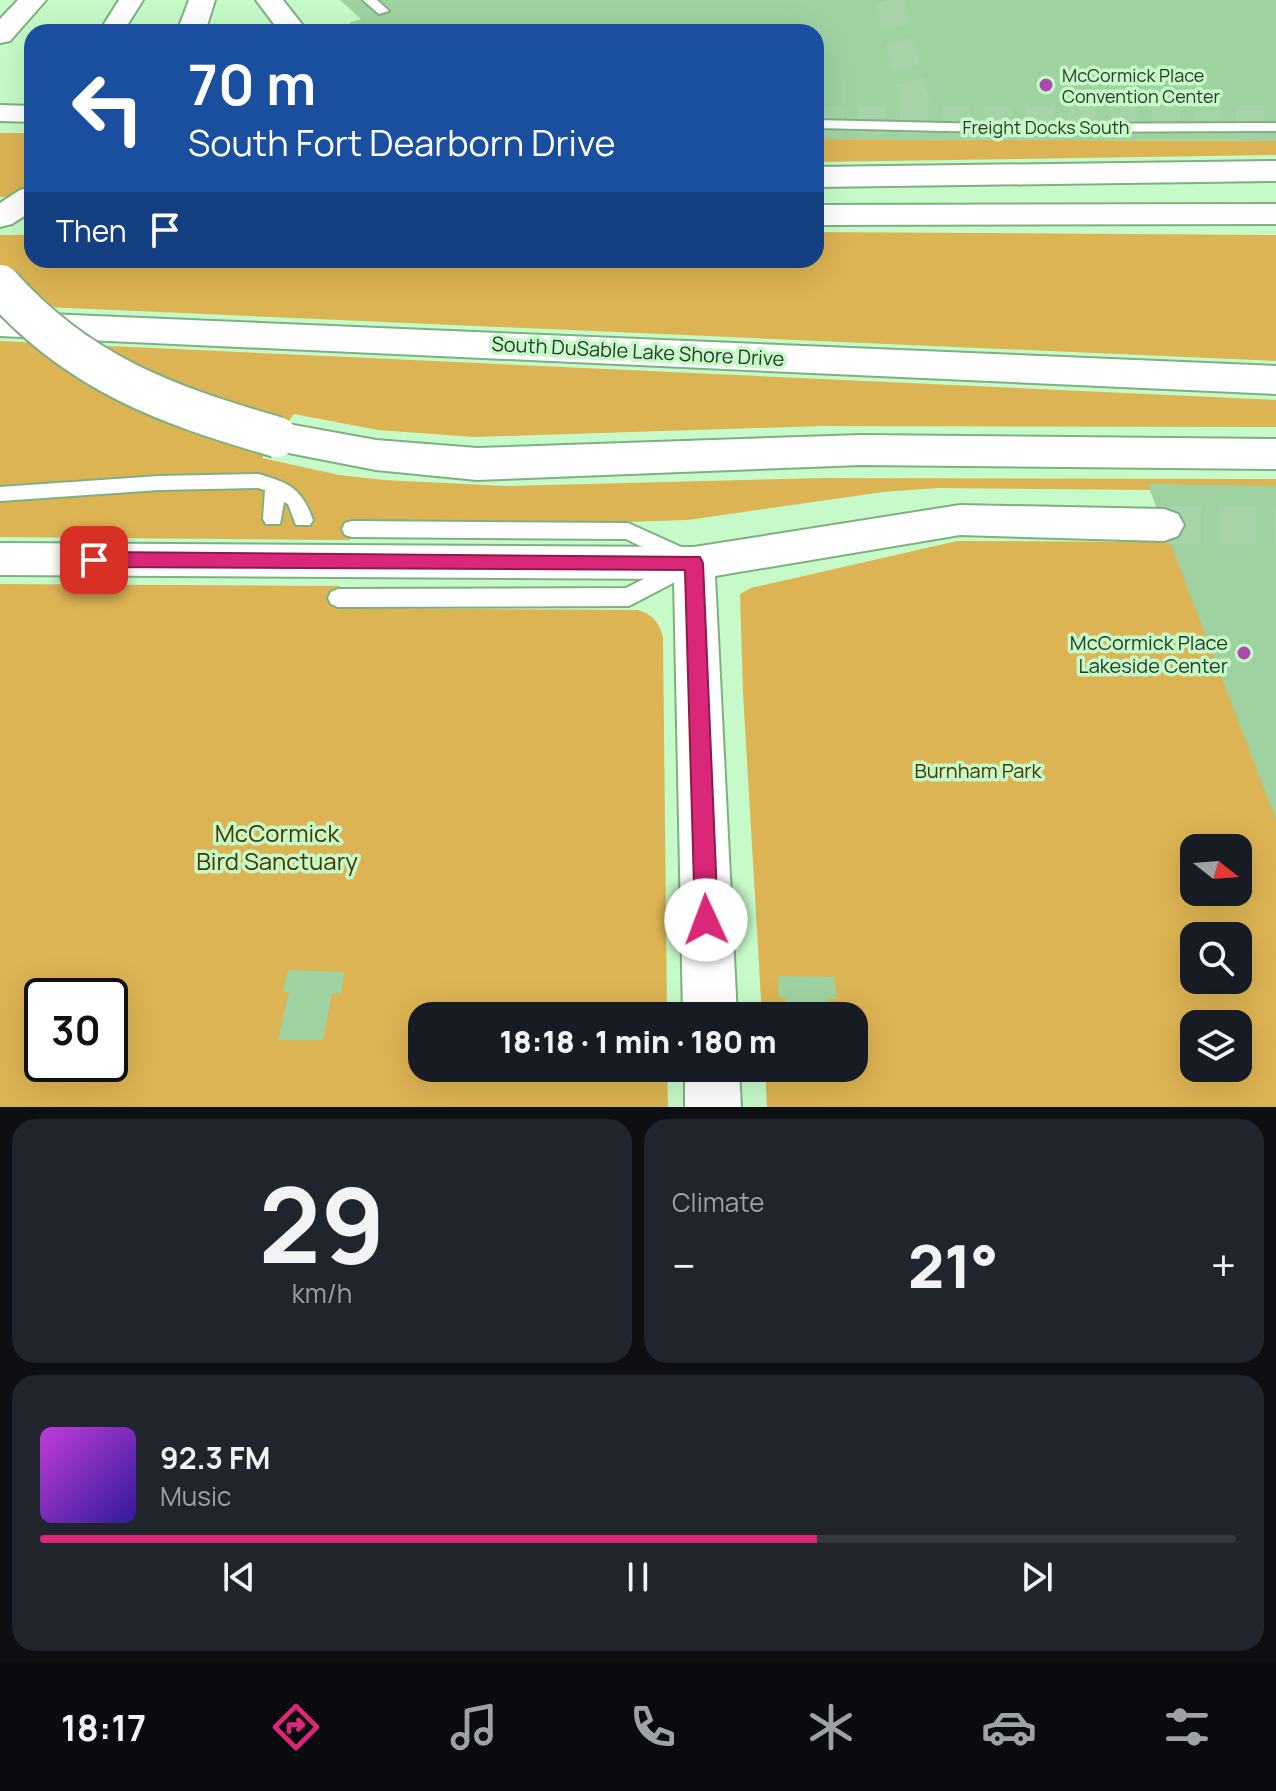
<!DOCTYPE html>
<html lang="en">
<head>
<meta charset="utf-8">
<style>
	body { margin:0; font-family:Manrope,sans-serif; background:#20242c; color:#f1f3f6; height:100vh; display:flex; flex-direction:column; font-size:30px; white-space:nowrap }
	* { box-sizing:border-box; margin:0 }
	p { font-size:26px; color:#9ea1a6 }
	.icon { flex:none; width:44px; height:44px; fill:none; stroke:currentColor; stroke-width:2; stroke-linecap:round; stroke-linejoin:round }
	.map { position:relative; height:1107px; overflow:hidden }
	.details { display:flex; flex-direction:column; gap:12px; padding:12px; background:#0d0f14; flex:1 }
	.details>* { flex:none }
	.hud { position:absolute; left:24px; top:24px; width:800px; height:244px; border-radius:24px; box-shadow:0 8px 32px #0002; background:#1a4fa0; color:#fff; overflow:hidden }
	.needle { width:52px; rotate:107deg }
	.buttons { position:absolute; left:1180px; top:834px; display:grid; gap:16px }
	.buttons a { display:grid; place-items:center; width:72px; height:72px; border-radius:16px; background:#171b24; box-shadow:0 8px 32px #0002; font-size:40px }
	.speed { position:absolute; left:24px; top:978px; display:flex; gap:16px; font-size:40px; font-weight:700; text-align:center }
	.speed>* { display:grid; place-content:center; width:104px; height:104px; border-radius:50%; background:#171b24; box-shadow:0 8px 32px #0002; line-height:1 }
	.speed .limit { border:4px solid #111; border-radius:12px; background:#fff; color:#111 }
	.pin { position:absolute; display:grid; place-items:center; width:68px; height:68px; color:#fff; margin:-34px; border-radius:16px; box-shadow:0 4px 12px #0006 }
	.me { position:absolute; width:88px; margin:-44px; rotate:358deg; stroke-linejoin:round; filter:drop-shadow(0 0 6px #0008) }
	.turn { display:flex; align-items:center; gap:28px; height:168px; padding:0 32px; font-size:36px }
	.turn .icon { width:104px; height:104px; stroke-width:2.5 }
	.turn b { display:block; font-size:56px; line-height:68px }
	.then { display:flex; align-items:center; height:76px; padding:0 32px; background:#0003; gap:16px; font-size:30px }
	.big { font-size:60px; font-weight:800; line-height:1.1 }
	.details .card { flex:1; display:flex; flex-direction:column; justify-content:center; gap:12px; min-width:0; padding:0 28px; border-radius:24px; background:#20242c }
	.details .dial { align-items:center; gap:0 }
	.dial b { font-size:104px; line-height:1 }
	.song { display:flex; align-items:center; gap:24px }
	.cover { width:96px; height:96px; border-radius:12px; background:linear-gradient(135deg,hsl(290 70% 55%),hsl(250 70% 35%)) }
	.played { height:8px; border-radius:4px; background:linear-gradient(90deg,#db2777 65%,#363941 65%) }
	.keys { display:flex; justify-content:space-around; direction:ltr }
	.heat { display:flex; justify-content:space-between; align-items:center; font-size:44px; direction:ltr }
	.details .tiles { flex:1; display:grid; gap:12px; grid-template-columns:1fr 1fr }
	.card:last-child { grid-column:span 2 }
	.trip { position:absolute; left:408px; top:1002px; width:460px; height:80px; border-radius:24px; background:#171b24; box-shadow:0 8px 32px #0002; font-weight:800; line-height:80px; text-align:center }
	.menu { display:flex; height:128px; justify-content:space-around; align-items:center; background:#090b0e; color:#9ea1a6 }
	.menu .icon { width:56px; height:56px }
	.menu .on { color:#db2777 }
	.menu b { font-size:36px; color:#f1f3f6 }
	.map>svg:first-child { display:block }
	.green { fill:#ddb453; fill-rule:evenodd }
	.building { fill:#9fd2a1 }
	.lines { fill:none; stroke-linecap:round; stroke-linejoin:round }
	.street-tunnel-far1 { stroke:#a6d4a8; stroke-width:28; stroke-dasharray:28 14; stroke-linecap:butt }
	.street-tunnel { stroke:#a6d4a8; stroke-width:37; stroke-dasharray:37 18; stroke-linecap:butt }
	.lane-casing { stroke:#7eb081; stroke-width:4 }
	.street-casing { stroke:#7eb081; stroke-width:4 }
	.highway-casing { stroke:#7eb081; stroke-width:4 }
	.lane { fill:#fff; fill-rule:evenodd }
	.street { fill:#fff; fill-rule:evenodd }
	.highway { fill:#fff; fill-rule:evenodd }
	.highway-bridge-casing { stroke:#7eb081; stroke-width:44; stroke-linecap:butt }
	.highway-bridge { stroke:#fff; stroke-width:40 }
	.route { fill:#db2777; stroke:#8e194d; stroke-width:2 }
	.poi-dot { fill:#ac4ab1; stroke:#c6fac8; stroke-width:3 }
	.labels { text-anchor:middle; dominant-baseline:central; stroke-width:7; stroke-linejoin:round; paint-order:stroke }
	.far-poi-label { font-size:18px; fill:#273b28; stroke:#c6fac8; text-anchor:start }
	.far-street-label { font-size:18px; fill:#273b28; stroke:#c6fac8 }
	.street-label { font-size:20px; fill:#273b28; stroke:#c6fac8 }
	.poi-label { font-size:20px; fill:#273b28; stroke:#c6fac8; text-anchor:end }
	.park-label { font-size:20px; fill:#483500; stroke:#c6fac8 }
	.near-park-label { font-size:24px; fill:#483500; stroke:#c6fac8 }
</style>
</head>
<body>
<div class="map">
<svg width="1276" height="1107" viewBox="0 0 1276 1107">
	<rect width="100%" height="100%" fill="#c6fac8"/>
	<g class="green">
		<path d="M0,133h32v63l-32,1z"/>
		<path d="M816,139l460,2v14l-460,7z"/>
		<path d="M816,232l460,3v126l-1276,-56v-70h32v25h784z"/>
		<path d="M0,341l1276,59v27l-454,-1 -348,11 -96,-7 -84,-16 -32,44 77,17 45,5 122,6 318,-8 452,1v628h-509l-2,-39h89v-52h-92l-19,-324 -3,-98 11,-6 206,-47 213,1 -20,-52 -212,-2 -55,4 -195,28 -61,2 -273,-1 -4,19 -350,-3zM1194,848h44v44h-44zM1194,936h44v44h-44zM1194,1024h44v44h-44z"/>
		<path d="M0,584l340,2 -4,22 302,2c15,5 21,12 25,27l4,379h-245v52h245l1,39h-668zM42,996h68v68h-68z"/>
	</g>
	<g class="building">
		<path d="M340,0h936v141l-460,-2v-107h-455l-12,-9 12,-4z"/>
		<path d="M1148,484l128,2v334z"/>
		<path d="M288,970l56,2 -3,22h-9l-9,46h-45l11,-48h-6z"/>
		<path d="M778,976l56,1 3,22h-9l2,17h-44l-1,-18h-6z"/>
	</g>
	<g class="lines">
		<g class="street-tunnel-far1">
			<path d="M889,0l31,119"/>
			<path d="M816,121l460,-1"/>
		</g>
		<path class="street-tunnel" d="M1164,525l112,1"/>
		<defs>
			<g id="lane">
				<path d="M363,0h14l12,11 -10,3z"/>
				<path d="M816,120l173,4 287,-1v8l-287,1 -173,-4z"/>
				<path d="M258,474c32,9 43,14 55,46l-3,5h-14l-8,-21 -4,-2 -4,22h-14l-3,-5 2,-29 -7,-2 -99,2 -159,11v-14l159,-11z"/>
				<path d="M352,521l276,2 62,28 7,15 -3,6 -65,34 -291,1 -7,-3 -3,-6 3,-6 7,-3 288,-1 49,-25 -49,-24 -274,-2 -7,-2 -3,-6 3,-6z"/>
			</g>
			<g id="street">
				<path d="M119,0h24l-20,32h-24z"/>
				<path d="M0,105l32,1v16l-32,-1z"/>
				<path d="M960,505l204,4 14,5 6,11 -6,11 -14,5 -204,-6 -245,41 22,440h-54l-9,-437 -674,-4v-32l694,4z"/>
				<path d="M685,1068h54l2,39h-56z"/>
			</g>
			<g id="highway">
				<path d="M18,0h28l-36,41 -10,2v-24z"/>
				<path d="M189,0h26l-10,32h-28z"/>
				<path d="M256,0h27l25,32h-28z"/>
				<path d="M1276,161v20l-460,6v-20z"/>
				<path d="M32,187v24l-20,13 -12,3v-24l20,-13z"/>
				<path d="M1276,204v20l-460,1v-20z"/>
				<path d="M0,312l1276,54v28l-1276,-58z"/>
				<path d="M277,422l99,18 101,8 384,-13 415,4v30l-415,-4 -384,15 -101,-10 -113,-22 -6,-11 6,-11z"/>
			</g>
		</defs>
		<use href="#lane" class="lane-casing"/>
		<use href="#street" class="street-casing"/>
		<use href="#highway" class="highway-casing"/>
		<use href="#lane" class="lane"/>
		<use href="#street" class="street"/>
		<use href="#highway" class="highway"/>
		<defs>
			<path id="highway-bridge" d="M0,285c78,88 166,120 277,152"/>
		</defs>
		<use href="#highway-bridge" class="highway-bridge-casing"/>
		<use href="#highway-bridge" class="highway-bridge"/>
	</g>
	<path class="route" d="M94,552l606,5 3,6 15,357 -3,8 -9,4 -8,-4 -3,-8 -10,-350 -591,-3 -9,-7z"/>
	<g class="poi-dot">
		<circle cx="1046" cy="85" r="8"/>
		<circle cx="1244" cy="653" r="8"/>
	</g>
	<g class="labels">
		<g class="far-poi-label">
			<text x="1062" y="75">McCormick Place<tspan x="1062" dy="21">Convention Center</tspan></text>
		</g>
		<g class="far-street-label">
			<text x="1046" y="127">Freight Docks South</text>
		</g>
		<g class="street-label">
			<text transform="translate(638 351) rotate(3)">South DuSable Lake Shore Drive</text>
		</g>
		<g class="poi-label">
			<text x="1228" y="642">McCormick Place<tspan x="1228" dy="23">Lakeside Center</tspan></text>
		</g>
		<g class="park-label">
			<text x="978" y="770">Burnham Park</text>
		</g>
		<g class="near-park-label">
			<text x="277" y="832">McCormick<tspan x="277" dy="28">Bird Sanctuary</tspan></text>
		</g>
	</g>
</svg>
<div class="buttons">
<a><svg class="needle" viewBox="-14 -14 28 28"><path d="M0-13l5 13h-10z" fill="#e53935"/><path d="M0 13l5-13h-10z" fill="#9ea1a6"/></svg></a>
<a><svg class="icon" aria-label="search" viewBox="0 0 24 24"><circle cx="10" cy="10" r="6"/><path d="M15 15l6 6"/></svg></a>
<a><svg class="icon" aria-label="layers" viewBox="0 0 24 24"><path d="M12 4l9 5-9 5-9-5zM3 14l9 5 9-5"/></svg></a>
</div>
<div class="speed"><div class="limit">30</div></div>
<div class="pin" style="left:94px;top:560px;background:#d93025"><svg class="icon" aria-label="arrive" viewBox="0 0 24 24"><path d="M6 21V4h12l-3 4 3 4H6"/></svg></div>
<svg class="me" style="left:706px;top:920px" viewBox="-20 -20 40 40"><circle r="19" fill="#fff"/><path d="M0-13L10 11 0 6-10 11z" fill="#db2777"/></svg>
<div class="trip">18:18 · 1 min · 180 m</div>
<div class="hud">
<div class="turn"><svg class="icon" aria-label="left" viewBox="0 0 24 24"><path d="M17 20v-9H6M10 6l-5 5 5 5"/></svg><div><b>70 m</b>South Fort Dearborn Drive</div></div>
<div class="then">Then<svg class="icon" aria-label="arrive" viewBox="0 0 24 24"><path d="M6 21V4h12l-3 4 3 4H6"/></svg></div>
</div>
</div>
<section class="details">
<div class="tiles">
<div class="card dial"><b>29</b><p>km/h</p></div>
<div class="card"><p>Climate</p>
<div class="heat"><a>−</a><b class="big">21°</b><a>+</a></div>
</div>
<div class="card">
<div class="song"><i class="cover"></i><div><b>92.3 FM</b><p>Music</p></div></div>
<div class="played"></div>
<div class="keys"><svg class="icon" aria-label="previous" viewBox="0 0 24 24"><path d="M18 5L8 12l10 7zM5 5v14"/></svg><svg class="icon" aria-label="pause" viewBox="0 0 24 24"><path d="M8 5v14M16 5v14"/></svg><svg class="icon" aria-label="next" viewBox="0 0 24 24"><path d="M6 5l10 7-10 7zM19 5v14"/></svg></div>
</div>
</div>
</section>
<nav class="menu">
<b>18:17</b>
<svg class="icon on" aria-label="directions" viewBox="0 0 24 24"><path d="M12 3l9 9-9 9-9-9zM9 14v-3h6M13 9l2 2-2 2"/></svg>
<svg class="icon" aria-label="music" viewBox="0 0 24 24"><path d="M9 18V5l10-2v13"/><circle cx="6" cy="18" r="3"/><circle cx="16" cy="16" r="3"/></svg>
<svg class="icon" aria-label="phone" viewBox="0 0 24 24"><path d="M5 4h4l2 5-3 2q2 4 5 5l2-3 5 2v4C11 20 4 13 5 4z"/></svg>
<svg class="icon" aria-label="climate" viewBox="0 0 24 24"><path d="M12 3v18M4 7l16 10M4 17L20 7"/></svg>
<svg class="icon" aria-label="car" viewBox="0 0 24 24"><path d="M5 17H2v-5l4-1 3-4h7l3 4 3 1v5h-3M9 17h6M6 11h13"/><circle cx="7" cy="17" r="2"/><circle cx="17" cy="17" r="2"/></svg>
<svg class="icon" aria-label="filters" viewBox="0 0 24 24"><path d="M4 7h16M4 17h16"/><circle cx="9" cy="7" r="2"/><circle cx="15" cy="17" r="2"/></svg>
</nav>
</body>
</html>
